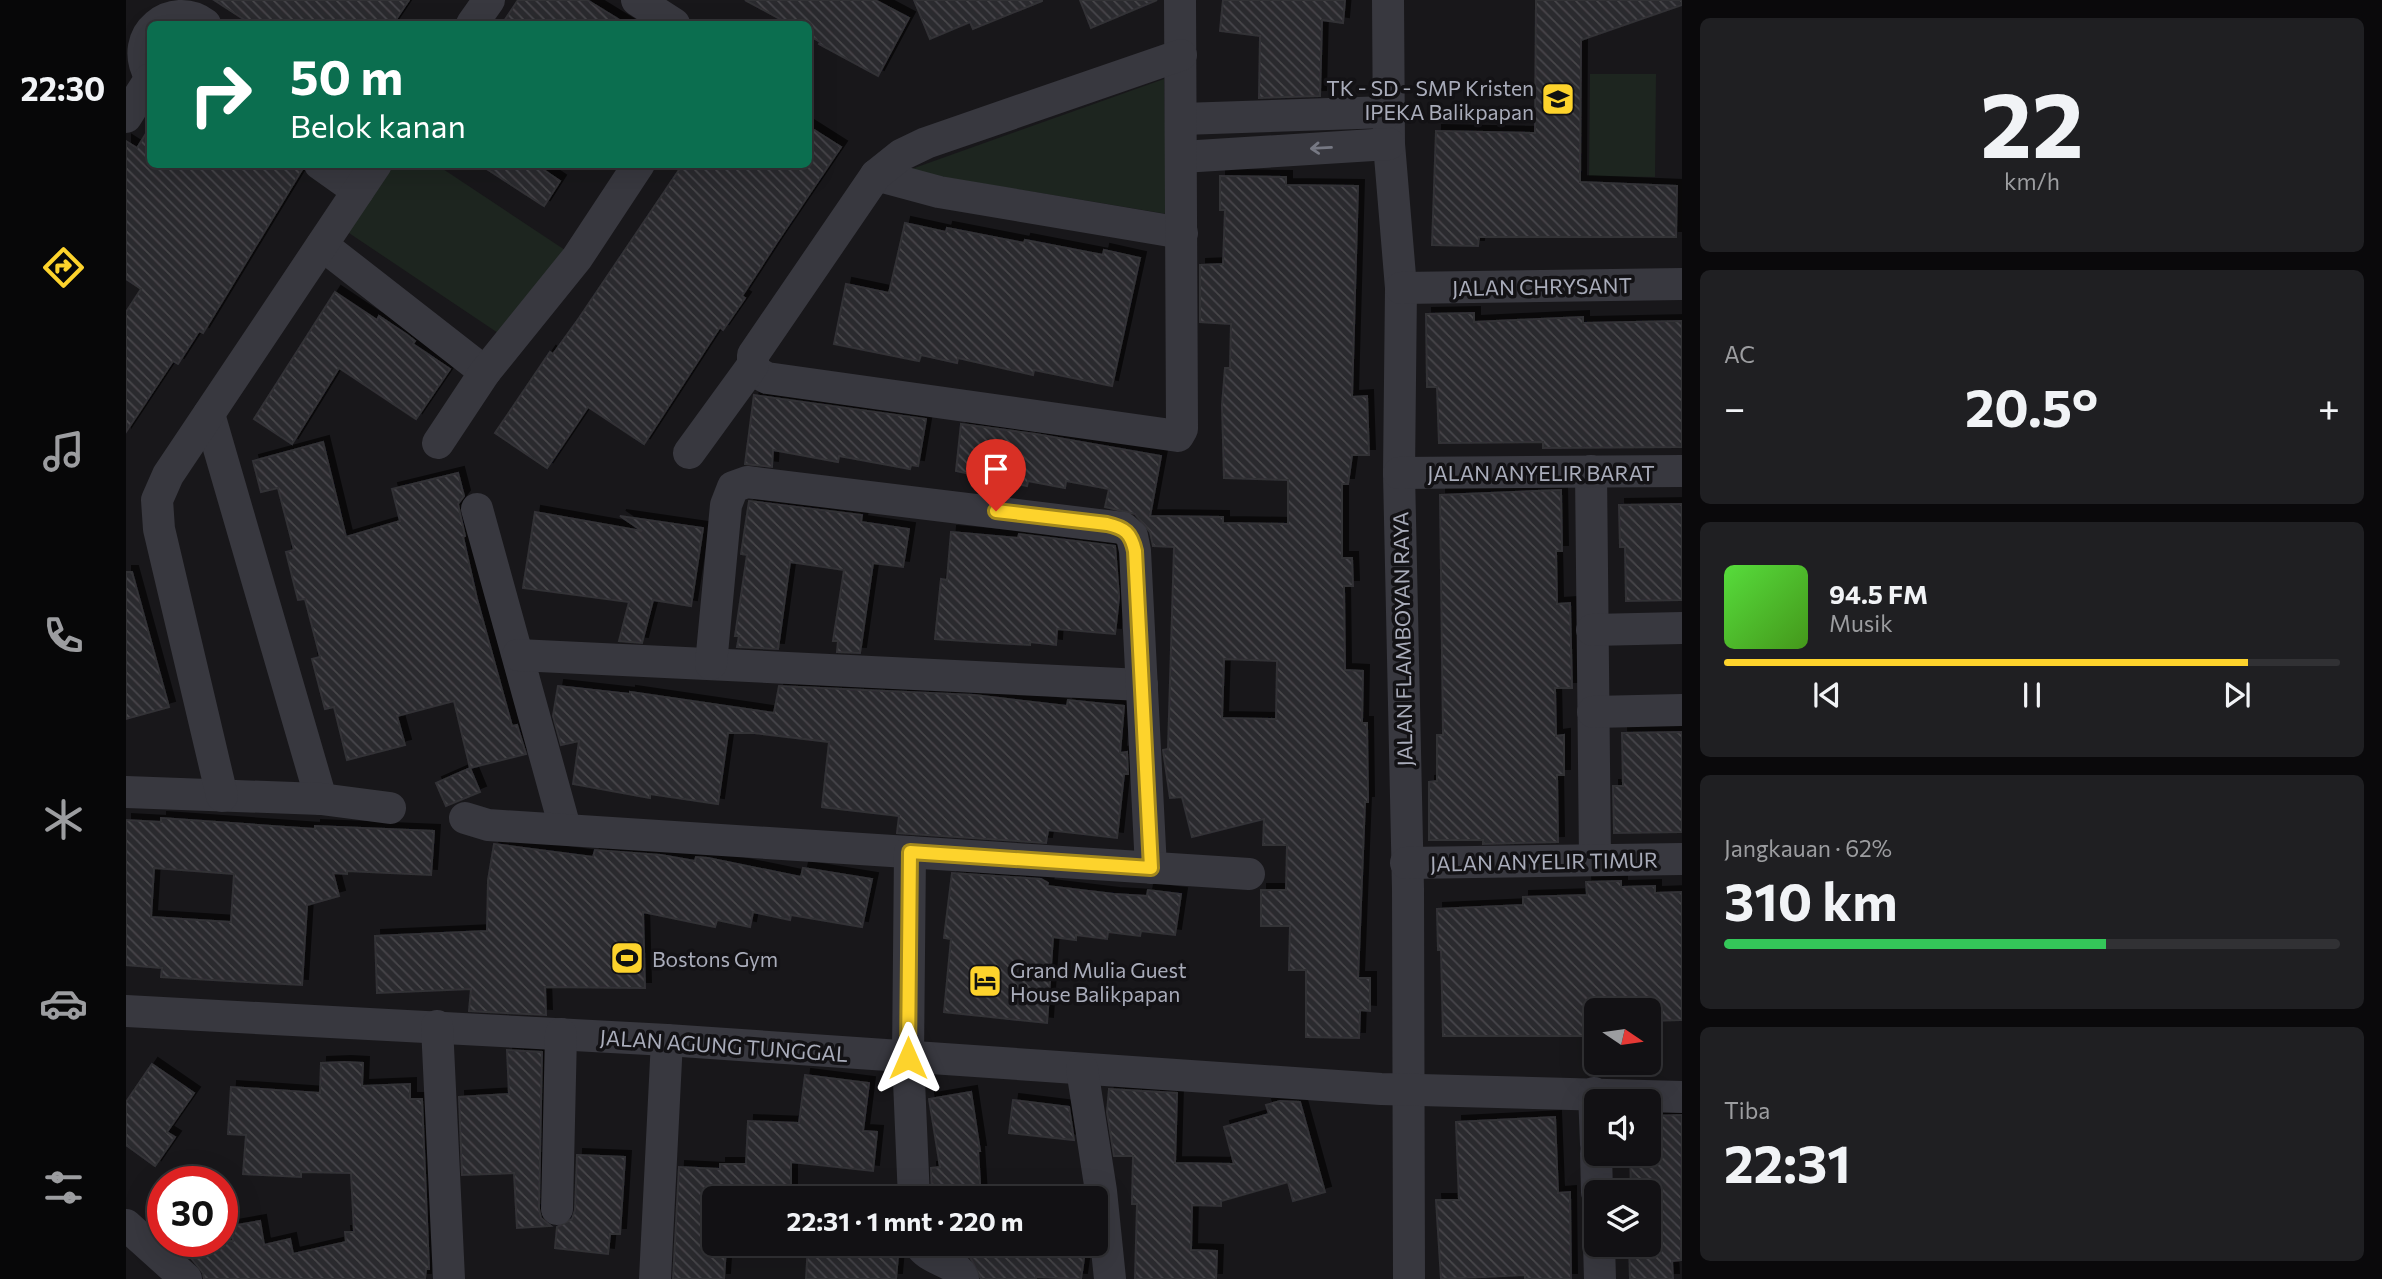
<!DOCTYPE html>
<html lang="id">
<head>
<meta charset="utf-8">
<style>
	body { margin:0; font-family:Commissioner,sans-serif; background:#1f1f22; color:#f1f3f6; height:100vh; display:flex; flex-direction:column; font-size:26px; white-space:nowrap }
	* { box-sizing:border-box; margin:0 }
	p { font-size:23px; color:#9c9da0 }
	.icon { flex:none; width:38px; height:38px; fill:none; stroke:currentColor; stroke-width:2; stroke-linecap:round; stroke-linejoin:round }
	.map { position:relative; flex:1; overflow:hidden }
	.sheet { display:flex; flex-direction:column; gap:18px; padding:18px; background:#0a090b; width:700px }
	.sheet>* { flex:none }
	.hud { position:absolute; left:21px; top:21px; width:665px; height:147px; border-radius:10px; box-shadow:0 7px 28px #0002,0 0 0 2px #313134; background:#0b6e4f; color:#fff; overflow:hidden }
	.needle { width:46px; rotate:103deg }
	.fabs { position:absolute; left:1458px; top:998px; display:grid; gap:14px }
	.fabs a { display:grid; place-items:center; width:77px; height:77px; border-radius:10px; background:#121114; box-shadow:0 7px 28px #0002,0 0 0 2px #313134; font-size:35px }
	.speed { position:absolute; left:21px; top:1166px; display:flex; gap:14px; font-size:35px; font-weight:700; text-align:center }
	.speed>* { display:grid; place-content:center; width:91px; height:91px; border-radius:50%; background:#121114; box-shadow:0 7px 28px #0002,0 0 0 2px #313134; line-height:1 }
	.speed .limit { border:10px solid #d22; background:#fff; color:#111 }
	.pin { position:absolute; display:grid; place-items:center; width:60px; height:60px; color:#fff; margin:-72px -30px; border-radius:50% 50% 50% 0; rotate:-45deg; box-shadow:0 0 7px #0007 }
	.pin .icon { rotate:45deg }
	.me { position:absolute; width:77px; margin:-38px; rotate:0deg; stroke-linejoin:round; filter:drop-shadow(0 0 5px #0008) }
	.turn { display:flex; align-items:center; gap:24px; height:147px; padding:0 28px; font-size:32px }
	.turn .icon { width:91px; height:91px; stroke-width:2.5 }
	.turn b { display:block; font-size:49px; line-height:60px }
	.big { font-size:52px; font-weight:700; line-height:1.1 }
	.sheet .widget { flex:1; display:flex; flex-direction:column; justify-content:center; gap:10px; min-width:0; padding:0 24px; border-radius:10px; background:#1f1f22 }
	.sheet .dial { align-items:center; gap:0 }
	.dial b { font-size:91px; line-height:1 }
	.song { display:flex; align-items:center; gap:21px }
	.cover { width:84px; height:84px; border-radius:10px; background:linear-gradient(135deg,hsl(110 70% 55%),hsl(100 70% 35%)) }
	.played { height:7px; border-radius:4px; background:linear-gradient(90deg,#fdd32c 85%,#313134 85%) }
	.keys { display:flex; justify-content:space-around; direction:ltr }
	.heat { display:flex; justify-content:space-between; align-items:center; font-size:38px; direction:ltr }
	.charge { height:10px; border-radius:5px; background:linear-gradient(90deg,#34c759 62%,#313134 0) }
	.trip { position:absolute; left:576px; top:1186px; width:406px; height:70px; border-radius:10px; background:#121114; box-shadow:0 7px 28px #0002,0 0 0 2px #313134; font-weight:700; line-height:70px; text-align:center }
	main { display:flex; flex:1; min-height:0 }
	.menu { display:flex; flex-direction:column; width:126px; justify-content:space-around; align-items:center; background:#070708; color:#9c9da0 }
	.menu .icon { width:49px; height:49px }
	.menu .on { color:#fdd32c }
	.menu b { font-size:32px; color:#f1f3f6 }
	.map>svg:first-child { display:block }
	.park { fill:#1d251f }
	.building { fill:url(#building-back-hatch); stroke:#323136; stroke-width:2; fill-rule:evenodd; filter:url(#shadow) }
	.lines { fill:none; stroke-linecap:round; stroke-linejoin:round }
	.minor { stroke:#38383f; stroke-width:32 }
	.oneway { stroke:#767883 }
	.route-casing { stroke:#a4891d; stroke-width:18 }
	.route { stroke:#fdd32c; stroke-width:12 }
	.labels { text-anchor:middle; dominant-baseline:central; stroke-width:7; stroke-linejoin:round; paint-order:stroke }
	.poi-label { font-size:21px; fill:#a9acba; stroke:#131215; text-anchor:start }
	.street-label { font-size:21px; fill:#a9acba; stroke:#131215 }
</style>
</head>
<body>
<main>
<nav class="menu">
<b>22:30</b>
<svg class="icon on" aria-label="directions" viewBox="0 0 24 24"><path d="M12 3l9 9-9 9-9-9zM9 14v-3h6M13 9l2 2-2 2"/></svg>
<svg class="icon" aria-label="music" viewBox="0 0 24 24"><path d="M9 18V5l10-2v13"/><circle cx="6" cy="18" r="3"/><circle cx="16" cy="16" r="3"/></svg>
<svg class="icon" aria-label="phone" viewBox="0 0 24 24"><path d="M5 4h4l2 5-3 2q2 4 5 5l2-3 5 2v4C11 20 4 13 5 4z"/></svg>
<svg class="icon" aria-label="climate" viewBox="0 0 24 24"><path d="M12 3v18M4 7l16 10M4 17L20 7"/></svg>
<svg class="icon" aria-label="car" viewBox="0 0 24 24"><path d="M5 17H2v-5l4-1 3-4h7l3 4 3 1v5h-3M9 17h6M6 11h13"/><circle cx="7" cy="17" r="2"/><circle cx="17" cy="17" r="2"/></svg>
<svg class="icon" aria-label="filters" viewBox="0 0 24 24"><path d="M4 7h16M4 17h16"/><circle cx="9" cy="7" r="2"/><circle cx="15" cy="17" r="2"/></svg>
</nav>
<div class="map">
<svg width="1556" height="1279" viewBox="0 0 1556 1279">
	<defs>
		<pattern id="building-back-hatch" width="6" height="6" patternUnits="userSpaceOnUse" patternTransform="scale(1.75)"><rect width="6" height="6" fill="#2b2a2e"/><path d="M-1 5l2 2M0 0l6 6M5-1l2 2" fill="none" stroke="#47464a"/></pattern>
		<filter id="shadow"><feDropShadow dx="6" dy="-6" stdDeviation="0" flood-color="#0009"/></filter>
	</defs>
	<rect width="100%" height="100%" fill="#18171a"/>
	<g class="park">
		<path d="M1464,74h66l-1,103 -66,-1z"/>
		<path d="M1038,79l3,135 -261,-43z"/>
		<path d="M252,165h59l140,93 -58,89 -179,-120z"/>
	</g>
	<g class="building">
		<path d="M88,0h195l-16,24h-142z"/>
		<path d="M392,0h69l39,24h-124z"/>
		<path d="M619,0h130l34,18 -31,58 -59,-32 1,-2 -12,-7v-11h-19z"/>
		<path d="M788,0h128v1l-69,28 -3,-7 -40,17z"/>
		<path d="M954,0h77l-66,28z"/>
		<path d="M1097,0h122l-2,23 -21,-3 -2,76 -61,2 1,-62 -40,-5z"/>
		<path d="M1410,0h146v5l-101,35 -1,142 97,4 -1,51h-197l-1,9 -46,-1 4,-114 99,2z"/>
		<path d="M682,126l33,21 -64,95 -35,54 3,2 -22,32 -3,-3 -76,117 -56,-37 -41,61 -52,-35 55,-81 3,2 26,-36 104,-154h125z"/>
		<path d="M24,127v37h152l1,4 -100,165 -4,-2 -21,33 -5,-3 -47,71v-120l15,-23 -15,-10v-138l11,7z"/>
		<path d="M353,164h56l25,17 -16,25z"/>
		<path d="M1094,176l66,1v8l72,1 -6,211 15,-1 2,59h-17l-4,29h-6v74h10l1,28h-9l1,84 18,1 -1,52h5l1,79h-3l-7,176h12v33l-10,-1 -1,28 -53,-1v-67h-17l1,-44h-29v-36h25l1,-45h-24l1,-26 -72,18 -10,-40 -12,1 -7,-48 5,-1 6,-202 -21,-1 -3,-14 -15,-18 -30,-7 4,-18 -43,-8 -1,7 -37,-7 -1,5 -71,-15 5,-47 75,10 125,22 -11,60 73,1v6l65,1v-44l-64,-2 -2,-73 3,-37h5l1,-44 -31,-2v-57l23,-1 2,-54h-5zM1098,659l53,2 -1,58 -54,-1z"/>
		<path d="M779,223l41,9 1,-4 77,15 1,-3 78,15 1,-5 36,8 -28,128 -78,-16 -1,5 -75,-17 -1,5 -36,-8 -2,6 -85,-17 12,-60 43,9z"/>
		<path d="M209,292l42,28 2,-4 27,18 9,7 -2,3 37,25 -34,50 -77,-51 -47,76 -38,-25z"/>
		<path d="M1348,313v9l109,-5v6l99,-2v126l-139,1v-6l-104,1 -2,-56h-10l-1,-73z"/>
		<path d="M628,395l172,24 -8,47 -7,-1 -1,4 -71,-13 -1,6 -65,-12 -1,17 -27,-3z"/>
		<path d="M197,442l23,95 54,-16 -8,-32 66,-16 6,23 -6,8 7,32 -2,1 14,62 35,127 5,-1 9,29 -56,14 -16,-67 -57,15 8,29 -58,15 -13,-53 -9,2 -13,-50 8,-2 -15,-58 -7,1 -12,-48 8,-2 -16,-62 -17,4 -8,-31z"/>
		<path d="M1435,490l1,61h-6l1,53 13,-1 2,85h-17l1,48 8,-1v40h-7l1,67 -75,2v-4h-54v-58l8,-1v-46h6l-3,-240z"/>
		<path d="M623,501l113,14 -1,7 48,7 -6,38 -30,-4 -13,90 -23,-1 1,-11h-5l11,-71 -54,-8 -12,87 -41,-2 2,-11h-4l12,-81 -6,-1z"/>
		<path d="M1556,504v96l-56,1 -1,-54h-5l-1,-42z"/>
		<path d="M409,512l107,19 -22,-15 83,12 -12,78 -38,-6 -11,43 -23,-2 10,-39 -106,-14z"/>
		<path d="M825,532l67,6 1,-4 96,12 4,51 -4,37 -58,-5 -1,16 -26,-3v3l-95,-6 6,-60 6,1z"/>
		<path d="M0,572h6l37,135 -43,12z"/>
		<path d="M432,686l72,8v-2l144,21 5,-27 195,9 93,11 1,-6 56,6 -4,47 7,-1 1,22h-4l-7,64 -69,-8 -2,13 -149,-10 2,-17 -77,-9 7,-65 -75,-9h-26l-10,71 -68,-10v4l-77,-14 6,-43 -18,4 -8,-29z"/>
		<path d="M1556,732v100l-68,1 -1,-47h10l-1,-53z"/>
		<path d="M344,768l10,24 -34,14 -10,-23z"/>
		<path d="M35,818l154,11v-3l119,5 -3,44 -84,-4v3l-14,-1 6,23 -32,9 -5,80 -141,-8 1,-9 -36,-3v-145l35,2zM28,868l80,6 -3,48 -80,-5z"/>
		<path d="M368,844l99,13 2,-7 66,5 34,6 1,-4 12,1 93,19 2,-9 69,11 -10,48 -71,-12 -1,5 -37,-8 -3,15 -33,-7 -2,7 -72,-15 2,76 -100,-1 1,28 -77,-4 2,-22 -94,4 -2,-57 112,-5 1,-51z"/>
		<path d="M826,873l89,6 7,4 -1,3 67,8 33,2 1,-6 33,4 -6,41 -34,-4 -1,5 -32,-4 -1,7 -31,-4v5l-23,-3 -6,86 -103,-11 7,-73 -7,-1z"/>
		<path d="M1495,881v6l34,-1v7l27,-1v128l-34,1v-11h-56l1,26h-150l-2,-86h-3l-1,-41 86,-4v-8l64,-2 -1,-13z"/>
		<path d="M381,1050l35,2 -3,157 2,9 10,8 -34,2 -3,-55 -52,2 -3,-78 50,-3z"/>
		<path d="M219,1062l18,1 -1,23 48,-2v15h12l7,170h-3l-1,10h-221l-1,-6 -12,-15 -6,-17h48l-2,-15 29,-5 4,24 26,-6 3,15 53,-12 -1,-10h9l-3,-59 -50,-1v5l-58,-3 3,-39 -18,-1 3,-47 89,6 1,-30z"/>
		<path d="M26,1064l42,29 -27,39 8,5 -20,29 -29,-21v-43z"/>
		<path d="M679,1075l64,8 -6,48 14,1 -4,39 -82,-9v37l-77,-1v49h12l-2,32h-51l6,-112 41,2v-5h26l2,-43 51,2z"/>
		<path d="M983,1089l68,4 -2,70 59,1 -10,-37 45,-13 -3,-9 14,-4 20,1 25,90 -32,9 -5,-19 -67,19v5l-29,-1 -1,45 26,1 -1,28h-81l2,-75h-5l1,-48h-19l-7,-44z"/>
		<path d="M845,1092l9,59h-2l3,48h-49l-1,-31 9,-1 -11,-68z"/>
		<path d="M887,1100l56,7 5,33 -65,-7z"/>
		<path d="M1556,1115l-1,145 -9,1 1,18h-43l-1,-35h19v-55h-17l-1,-36h18v-37z"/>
		<path d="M1429,1117l3,76 12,-1 1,87h-46v-4l-84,4 -5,-79h23l-3,-78z"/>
		<path d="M451,1155l48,2 -5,77h-10l-2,20 -53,-6 2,-21 15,-8 3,-9z"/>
		<path d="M682,1244h91l-3,35h-90z"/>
		<path d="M845,1244h115l-5,35 -45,-2v2h-55l-11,-22z"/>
	</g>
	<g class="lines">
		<g class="minor">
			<path d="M511,0l37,24"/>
			<path d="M1262,0l1,144 12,144 -2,185 9,416 1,390"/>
			<path d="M346,24l17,-24"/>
			<path d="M24,76c-24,-42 23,-76 55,-52"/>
			<path d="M0,117l24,-38"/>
			<path d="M1056,119l206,-7"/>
			<path d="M1056,157l207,-13"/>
			<path d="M194,164l38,27"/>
			<path d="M750,175l63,17 243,41"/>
			<path d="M196,245l163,127"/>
			<path d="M1275,288l281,-4"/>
			<path d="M627,365l3,7 11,6 411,58 4,-7 -2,-429"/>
			<path d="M83,414l112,385"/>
			<path d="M312,443l47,-71 92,-114 62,-94"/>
			<path d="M563,453l64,-88v-10l123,-180 25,-20 25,-12 255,-88"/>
			<path d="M1465,471l4,389"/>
			<path d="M1273,473l283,-2"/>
			<path d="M351,509l88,319"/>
			<path d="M1466,630l90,-2"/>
			<path d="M392,655l624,30"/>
			<path d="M585,664l15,-159 7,-18 14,-5 376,46 9,8 3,15 16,317"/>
			<path d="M1467,712l89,-2"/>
			<path d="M0,792l195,7 69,9"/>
			<path d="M96,796l-63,-267 -2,-29 11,-25 208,-311"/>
			<path d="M339,818l23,7 761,49"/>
			<path d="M784,852l-2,205 6,142"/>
			<path d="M1280,863l276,-4"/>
			<path d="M0,1011l541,29 714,49 301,8"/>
			<path d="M311,1026l12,253"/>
			<path d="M956,1069l19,122 9,88"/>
			<path d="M1468,1093l2,51"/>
			<path d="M1470,1153l1,39"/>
			<path d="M431,1209l4,-175"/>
			<path d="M0,1225l60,54"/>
			<path d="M793,1244c11,18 38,16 44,35"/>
			<path d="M1473,1244l1,35"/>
			<path d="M529,1279l12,-239"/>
		</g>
	</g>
	<defs><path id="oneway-shaft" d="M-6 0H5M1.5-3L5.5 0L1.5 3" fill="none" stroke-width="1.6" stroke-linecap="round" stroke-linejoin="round" transform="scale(1.75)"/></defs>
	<use class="oneway" href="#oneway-shaft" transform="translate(1195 148) rotate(177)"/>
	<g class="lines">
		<defs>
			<path id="route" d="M782,1058l2,-206 241,16 -16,-317c-4,-18 -10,-23 -28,-27l-111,-13"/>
		</defs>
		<use href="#route" class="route-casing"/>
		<use href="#route" class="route"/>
	</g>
	<defs>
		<symbol id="school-square" viewBox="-11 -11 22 22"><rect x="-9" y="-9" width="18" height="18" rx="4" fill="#fdd32c" stroke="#131215"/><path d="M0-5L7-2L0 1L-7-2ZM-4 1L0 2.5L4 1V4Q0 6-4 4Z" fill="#111"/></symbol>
		<symbol id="stadium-square" viewBox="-11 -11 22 22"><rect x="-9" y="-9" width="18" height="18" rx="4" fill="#fdd32c" stroke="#131215"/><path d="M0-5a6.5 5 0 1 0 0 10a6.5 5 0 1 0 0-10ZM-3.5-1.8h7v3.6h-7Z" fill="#111"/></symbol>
		<symbol id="hotel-square" viewBox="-11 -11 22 22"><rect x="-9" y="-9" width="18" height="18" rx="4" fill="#fdd32c" stroke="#131215"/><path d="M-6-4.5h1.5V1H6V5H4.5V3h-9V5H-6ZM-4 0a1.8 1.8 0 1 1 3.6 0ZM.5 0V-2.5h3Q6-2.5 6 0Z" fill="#111"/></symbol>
	</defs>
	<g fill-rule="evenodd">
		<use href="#school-square" x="1413" y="80" width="38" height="38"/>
		<use href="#stadium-square" x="482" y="939" width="38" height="38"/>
		<use href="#hotel-square" x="840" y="962" width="38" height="38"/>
	</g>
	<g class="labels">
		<g class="poi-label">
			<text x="1408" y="87" text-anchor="end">TK - SD - SMP Kristen<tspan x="1408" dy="24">IPEKA Balikpapan</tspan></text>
			<text x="526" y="958">Bostons Gym</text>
			<text x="884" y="969">Grand Mulia Guest<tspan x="884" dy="24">House Balikpapan</tspan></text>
		</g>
		<g class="street-label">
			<text transform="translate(1416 286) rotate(-1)">JALAN CHRYSANT</text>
			<text x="1415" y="472">JALAN ANYELIR BARAT</text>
			<text transform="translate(1276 639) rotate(-91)">JALAN FLAMBOYAN RAYA</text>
			<text transform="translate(1418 861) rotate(-1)">JALAN ANYELIR TIMUR</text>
			<text transform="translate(598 1045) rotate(4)">JALAN AGUNG TUNGGAL</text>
		</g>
	</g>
</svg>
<div class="fabs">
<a><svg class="needle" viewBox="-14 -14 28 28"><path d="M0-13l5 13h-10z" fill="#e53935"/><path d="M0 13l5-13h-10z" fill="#9c9da0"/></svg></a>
<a><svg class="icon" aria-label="sound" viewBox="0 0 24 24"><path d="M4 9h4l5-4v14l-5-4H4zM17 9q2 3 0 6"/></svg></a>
<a><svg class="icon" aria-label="layers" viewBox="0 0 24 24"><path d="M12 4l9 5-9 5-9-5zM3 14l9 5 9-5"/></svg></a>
</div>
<div class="speed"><div class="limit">30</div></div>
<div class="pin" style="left:870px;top:511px;background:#d93025"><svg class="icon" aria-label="arrive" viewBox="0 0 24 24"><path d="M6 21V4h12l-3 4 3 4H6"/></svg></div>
<svg class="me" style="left:782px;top:1058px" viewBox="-20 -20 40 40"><path d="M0-17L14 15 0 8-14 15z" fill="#fdd32c" stroke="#fff" stroke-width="4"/></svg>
<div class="trip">22:31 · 1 mnt · 220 m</div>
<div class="hud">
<div class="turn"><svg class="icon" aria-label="right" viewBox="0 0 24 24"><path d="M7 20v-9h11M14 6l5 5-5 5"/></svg><div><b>50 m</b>Belok kanan</div></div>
</div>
</div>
<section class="sheet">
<div class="widget dial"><b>22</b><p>km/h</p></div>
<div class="widget"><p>AC</p>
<div class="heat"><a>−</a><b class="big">20.5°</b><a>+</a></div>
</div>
<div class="widget">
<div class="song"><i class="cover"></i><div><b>94.5 FM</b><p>Musik</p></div></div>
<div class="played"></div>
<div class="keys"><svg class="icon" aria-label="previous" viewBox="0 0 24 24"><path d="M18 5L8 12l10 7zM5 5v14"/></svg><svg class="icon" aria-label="pause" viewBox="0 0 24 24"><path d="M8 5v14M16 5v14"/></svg><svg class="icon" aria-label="next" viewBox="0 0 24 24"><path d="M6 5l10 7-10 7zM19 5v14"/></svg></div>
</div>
<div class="widget"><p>Jangkauan · 62%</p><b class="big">310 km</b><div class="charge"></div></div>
<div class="widget"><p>Tiba</p><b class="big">22:31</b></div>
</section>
</main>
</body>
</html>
